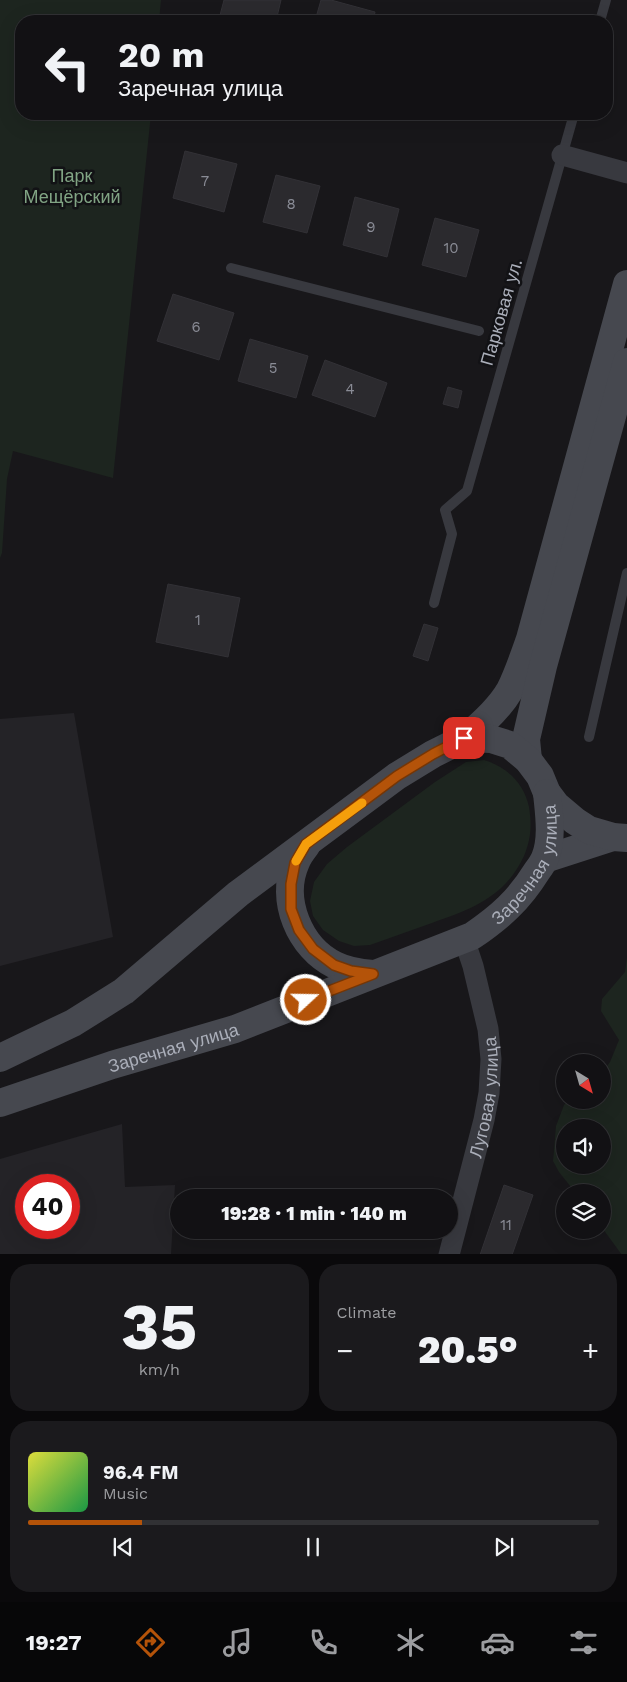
<!DOCTYPE html>
<html lang="en">
<head>
<meta charset="utf-8">
<style>
	body { margin:0; font-family:"Work Sans",sans-serif; background:#1b1a1d; color:#f1f3f6; height:100vh; display:flex; flex-direction:column; font-size:19px; white-space:nowrap }
	* { box-sizing:border-box; margin:0 }
	p { font-size:16px; color:#9c9da0 }
	.icon { flex:none; width:28px; height:28px; fill:none; stroke:currentColor; stroke-width:2; stroke-linecap:round; stroke-linejoin:round }
	.map { position:relative; height:1254px; overflow:hidden }
	.panel { display:flex; flex-direction:column; gap:10px; padding:10px; background:#0a090b; flex:1 }
	.panel>* { flex:none }
	.guide { position:absolute; left:15px; top:15px; width:598px; height:105px; border-radius:20px; box-shadow:0 5px 20px #0002,0 0 0 1px #313134; background:#121114; color:#f1f3f6; overflow:hidden }
	.needle { width:32px; rotate:143deg }
	.controls { position:absolute; left:556px; top:1054px; display:grid; gap:10px }
	.controls a { display:grid; place-items:center; width:55px; height:55px; border-radius:50%; background:#121114; box-shadow:0 5px 20px #0002,0 0 0 1px #313134; font-size:25px }
	.speed { position:absolute; left:15px; top:1174px; display:flex; gap:10px; font-size:25px; font-weight:700; text-align:center }
	.speed>* { display:grid; place-content:center; width:65px; height:65px; border-radius:50%; background:#121114; box-shadow:0 5px 20px #0002,0 0 0 1px #313134; line-height:1 }
	.speed .limit { border:8px solid #d22; background:#fff; color:#111 }
	.pin { position:absolute; display:grid; place-items:center; width:42px; height:42px; color:#fff; margin:-21px; border-radius:10px; box-shadow:0 2px 8px #0006 }
	.me { position:absolute; width:55px; margin:-28px; rotate:69deg; stroke-linejoin:round; filter:drop-shadow(0 0 4px #0008) }
	.turn { display:flex; align-items:center; gap:18px; height:105px; padding:0 20px; font-size:22px }
	.turn .icon { width:65px; height:65px; stroke-width:2.5 }
	.turn b { display:block; font-size:35px; line-height:42px }
	.big { font-size:38px; font-weight:800; line-height:1.1 }
	.panel .card { flex:1; display:flex; flex-direction:column; justify-content:center; gap:8px; min-width:0; padding:0 18px; border-radius:20px; background:#1b1a1d }
	.panel .dial { align-items:center; gap:0 }
	.dial b { font-size:65px; line-height:1 }
	.song { display:flex; align-items:center; gap:15px }
	.cover { width:60px; height:60px; border-radius:8px; background:linear-gradient(135deg,hsl(60 70% 55%),hsl(140 70% 35%)) }
	.played { height:5px; border-radius:2px; background:linear-gradient(90deg,#b45309 20%,#313134 20%) }
	.keys { display:flex; justify-content:space-around; direction:ltr }
	.heat { display:flex; justify-content:space-between; align-items:center; font-size:28px; direction:ltr }
	.panel .tiles { flex:1; display:grid; gap:10px; grid-template-columns:1fr 1fr }
	.card:last-child { grid-column:span 2 }
	.trip { position:absolute; left:170px; top:1189px; width:288px; height:50px; border-radius:25px; background:#121114; box-shadow:0 5px 20px #0002,0 0 0 1px #313134; font-weight:800; line-height:50px; text-align:center }
	.dock { display:flex; height:80px; justify-content:space-around; align-items:center; background:#070708; color:#9c9da0 }
	.dock .icon { width:35px; height:35px }
	.dock .active { color:#b45309 }
	.dock b { font-size:22px; color:#f1f3f6 }
	.map>svg:first-child { display:block }
	.built { fill:#242327; fill-rule:evenodd }
	.green { fill:#1d251f; fill-rule:evenodd }
	.building { fill:#2b2a2e; stroke:#323136 }
	.lines { fill:none; stroke-linecap:round; stroke-linejoin:round }
	.lane { stroke:#38393f; stroke-width:10 }
	.street { stroke:#38393f; stroke-width:21 }
	.secondary { stroke:#46484f; stroke-width:28 }
	.route-casing { stroke:#753606; stroke-width:12 }
	.route { stroke:#b45309; stroke-width:9 }
	.slow { stroke:#f59e0b; stroke-width:9 }
	.labels { text-anchor:middle; dominant-baseline:central; stroke-width:5; stroke-linejoin:round; paint-order:stroke }
	.number-label { font-size:15px; fill:#8a8c96 }
	.park-label { font-size:18px; fill:#81a484; stroke:#121215 }
	.street-label { font-size:18px; fill:#aaaeb9; stroke:#121215 }
</style>
</head>
<body>
<div class="map">
<svg width="627" height="1255" viewBox="0 0 627 1255">
	<rect width="100%" height="100%" fill="#18171a"/>
	<g class="built">
		<path d="M74,713l39,224 -113,29v-247z"/>
		<path d="M122,1124l3,63 50,-2 -4,69h-171v-95zM26,1185h43v43h-43z"/>
	</g>
	<g class="green">
		<path d="M0,0h161l-2,21h-138v93h130l-38,364 -100,-27 -6,28 -5,74 -2,5z"/>
		<path d="M484,760c23,7 40,23 45,47 3,18 2,32 -5,49 -19,41 -52,53 -92,67 -21,7 -41,15 -62,22l-16,1 -15,-5 -16,-11 -10,-14 -3,-15 4,-19 13,-18 20,-17 88,-65 31,-20z"/>
		<path d="M627,957v297l-5,1 -19,-26 -1,-37h-27l-16,-20 -6,-11 3,-35 8,-21 5,-5h33l1,-28 7,-10 9,-22 -18,-29 1,-12 23,-27zM565,1128h37v37h-37z"/>
	</g>
	<g class="building">
		<path d="M224,0h57l-5,21h-47l-10,-2z"/>
		<path d="M321,0h10l44,12 -2,9h-58z"/>
		<path d="M185,151l52,13 -13,48 -51,-14z"/>
		<path d="M276,175l44,11 -13,47 -44,-11z"/>
		<path d="M355,197l44,12 -12,48 -44,-12z"/>
		<path d="M435,218l44,12 -13,47 -44,-12z"/>
		<path d="M173,294l61,19 -15,47 -62,-19z"/>
		<path d="M250,339l58,17 -12,42 -58,-17z"/>
		<path d="M325,360l62,23 -12,34 -63,-22z"/>
		<path d="M448,387l14,4 -4,17 -15,-4z"/>
		<path d="M168,584l72,14 -12,59 -72,-15z"/>
		<path d="M424,624l14,4 -10,33 -15,-5z"/>
		<path d="M504,1185l29,10 -21,60h-32z"/>
	</g>
	<g class="lines">
		<g class="lane">
			<path d="M600,21l6,-21"/>
			<path d="M231,268l248,63"/>
			<path d="M434,603l18,-69 -7,-24 22,-19 107,-377"/>
			<path d="M589,737l38,-164"/>
		</g>
		<g class="street">
			<path d="M562,155l65,18"/>
			<path id="s1" d="M449,1255l35,-135 5,-27 2,-34 -3,-30 -15,-63 -9,-27"/>
		</g>
		<g class="secondary">
			<path d="M465,738c16,-13 34,-29 45,-48 8,-16 14,-34 20,-51l97,-355"/>
			<path d="M528,760l-2,-21 17,-73 84,-304"/>
			<path d="M306,846c-4,5 -8,11 -10,16 -17,38 4,86 39,103 12,6 25,8 38,9"/>
			<path d="M545,859l68,-22"/>
			<path d="M0,1058l73,-35 51,-32 114,-97 159,-118 36,-22 32,-16 26,1 19,6 18,15 12,16 7,17 9,12 19,16 14,9 24,7 14,1"/>
			<path id="s2" d="M0,1103l112,-38 123,-36 237,-93c28,-19 47,-36 65,-65 3,-4 6,-8 8,-13 8,-20 4,-44 2,-65"/>
		</g>
	</g>
	<g class="lines">
		<defs>
			<path id="route" d="M306,1000l67,-26 -22,-3 -17,-6 -21,-16 -14,-19 -8,-21v-25l4,-21 11,-19 91,-68 36,-22 31,-16"/>
		</defs>
		<use href="#route" class="route-casing"/>
		<use href="#route" class="route"/>
		<path class="slow" d="M296,861l10,-17 56,-41"/>
	</g>
	<g class="labels">
		<g class="number-label">
			<text x="205" y="181">7</text>
			<text x="291" y="204">8</text>
			<text x="371" y="227">9</text>
			<text x="451" y="248">10</text>
			<text x="196" y="327">6</text>
			<text x="273" y="368">5</text>
			<text x="350" y="389">4</text>
			<text x="198" y="620">1</text>
			<text x="506" y="1225">11</text>
		</g>
		<g class="park-label">
			<text x="72" y="175">Парк<tspan x="72" dy="21">Мещёрский</tspan></text>
		</g>
		<g class="street-label">
			<text transform="translate(501 312) rotate(-74)">Парковая ул.</text>
			<text stroke="none"><textPath href="#s2" startOffset="595">Заречная улица</textPath></text>
			<text stroke="none"><textPath href="#s2" startOffset="182">Заречная улица</textPath></text>
			<text stroke="none"><textPath href="#s1" startOffset="162">Луговая улица</textPath></text>
		</g>
	</g>
</svg>
<div class="controls">
<a><svg class="needle" viewBox="-14 -14 28 28"><path d="M0-13l5 13h-10z" fill="#e53935"/><path d="M0 13l5-13h-10z" fill="#9c9da0"/></svg></a>
<a><svg class="icon" aria-label="sound" viewBox="0 0 24 24"><path d="M4 9h4l5-4v14l-5-4H4zM17 9q2 3 0 6"/></svg></a>
<a><svg class="icon" aria-label="layers" viewBox="0 0 24 24"><path d="M12 4l9 5-9 5-9-5zM3 14l9 5 9-5"/></svg></a>
</div>
<div class="speed"><div class="limit">40</div></div>
<div class="pin" style="left:464px;top:738px;background:#d93025"><svg class="icon" aria-label="arrive" viewBox="0 0 24 24"><path d="M6 21V4h12l-3 4 3 4H6"/></svg></div>
<svg class="me" style="left:306px;top:1000px" viewBox="-20 -20 40 40"><circle r="17" fill="#b45309" stroke="#fff" stroke-width="3"/><path d="M0-11L8 9 0 5-8 9z" fill="#fff"/></svg>
<div class="trip">19:28 · 1 min · 140 m</div>
<div class="guide">
<div class="turn"><svg class="icon" aria-label="left" viewBox="0 0 24 24"><path d="M17 20v-9H6M10 6l-5 5 5 5"/></svg><div><b>20 m</b>Заречная улица</div></div>
</div>
</div>
<section class="panel">
<div class="tiles">
<div class="card dial"><b>35</b><p>km/h</p></div>
<div class="card"><p>Climate</p>
<div class="heat"><a>−</a><b class="big">20.5°</b><a>+</a></div>
</div>
<div class="card">
<div class="song"><i class="cover"></i><div><b>96.4 FM</b><p>Music</p></div></div>
<div class="played"></div>
<div class="keys"><svg class="icon" aria-label="previous" viewBox="0 0 24 24"><path d="M18 5L8 12l10 7zM5 5v14"/></svg><svg class="icon" aria-label="pause" viewBox="0 0 24 24"><path d="M8 5v14M16 5v14"/></svg><svg class="icon" aria-label="next" viewBox="0 0 24 24"><path d="M6 5l10 7-10 7zM19 5v14"/></svg></div>
</div>
</div>
</section>
<nav class="dock">
<b>19:27</b>
<svg class="icon active" aria-label="directions" viewBox="0 0 24 24"><path d="M12 3l9 9-9 9-9-9zM9 14v-3h6M13 9l2 2-2 2"/></svg>
<svg class="icon" aria-label="music" viewBox="0 0 24 24"><path d="M9 18V5l10-2v13"/><circle cx="6" cy="18" r="3"/><circle cx="16" cy="16" r="3"/></svg>
<svg class="icon" aria-label="phone" viewBox="0 0 24 24"><path d="M5 4h4l2 5-3 2q2 4 5 5l2-3 5 2v4C11 20 4 13 5 4z"/></svg>
<svg class="icon" aria-label="climate" viewBox="0 0 24 24"><path d="M12 3v18M4 7l16 10M4 17L20 7"/></svg>
<svg class="icon" aria-label="car" viewBox="0 0 24 24"><path d="M5 17H2v-5l4-1 3-4h7l3 4 3 1v5h-3M9 17h6M6 11h13"/><circle cx="7" cy="17" r="2"/><circle cx="17" cy="17" r="2"/></svg>
<svg class="icon" aria-label="filters" viewBox="0 0 24 24"><path d="M4 7h16M4 17h16"/><circle cx="9" cy="7" r="2"/><circle cx="15" cy="17" r="2"/></svg>
</nav>
</body>
</html>
